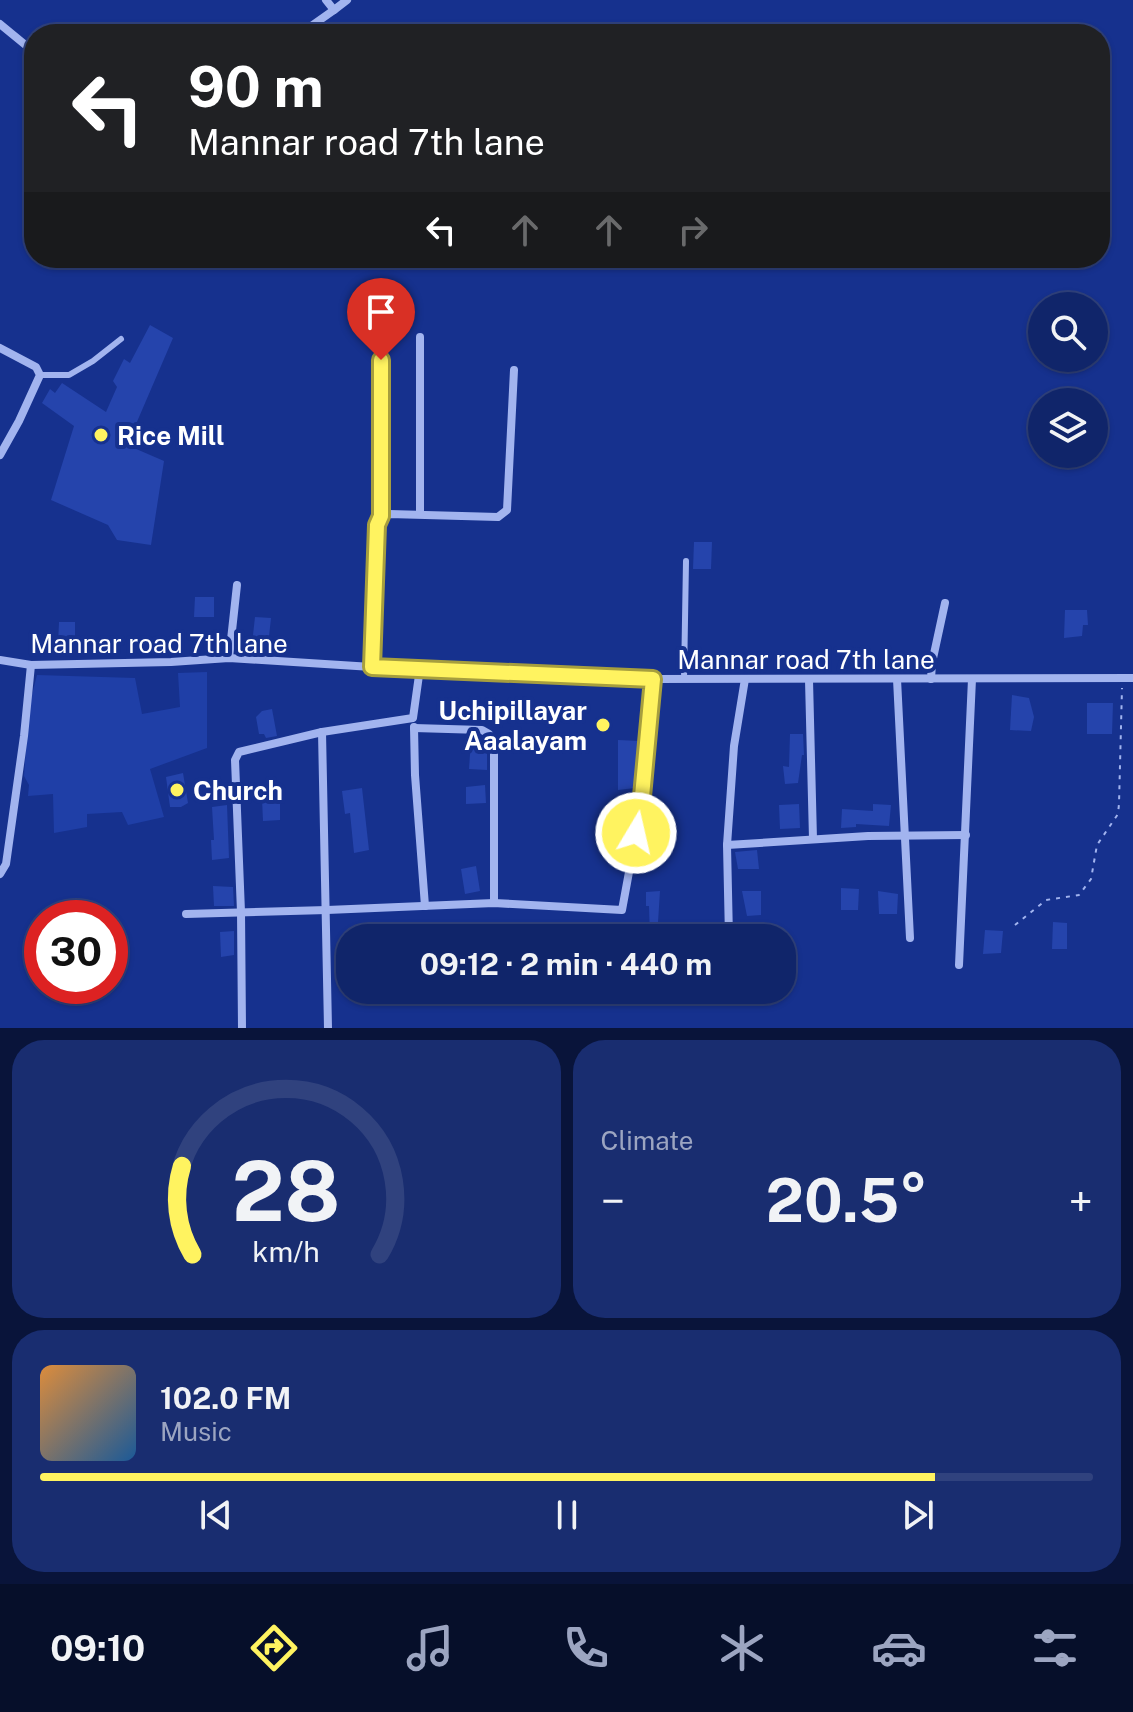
<!DOCTYPE html>
<html lang="en">
<head>
<meta charset="utf-8">
<style>
	body { margin:0; font-family:"Public Sans",sans-serif; background:#192d70; color:#f1f3f6; height:100vh; display:flex; flex-direction:column; font-size:30px; white-space:nowrap }
	* { box-sizing:border-box; margin:0 }
	p { font-size:26px; color:#9ca5c1 }
	.icon { flex:none; width:44px; height:44px; fill:none; stroke:currentColor; stroke-width:2; stroke-linecap:round; stroke-linejoin:round }
	.map { position:relative; height:1028px; overflow:hidden }
	.side { display:flex; flex-direction:column; gap:12px; padding:12px; background:#09143a; flex:1 }
	.side>* { flex:none }
	.banner { position:absolute; left:24px; top:24px; width:1086px; height:244px; border-radius:32px; box-shadow:0 2px 6px #0004,0 0 0 2px #30427e; background:#202124; color:#fff; overflow:hidden }
	.controls { position:absolute; left:1028px; top:292px; display:grid; gap:16px }
	.controls a { display:grid; place-items:center; width:80px; height:80px; border-radius:50%; background:#10256a; box-shadow:0 2px 6px #0004,0 0 0 2px #30427e; font-size:40px }
	.speed { position:absolute; left:24px; top:900px; display:flex; gap:16px; font-size:40px; font-weight:700; text-align:center }
	.speed>* { display:grid; place-content:center; width:104px; height:104px; border-radius:50%; background:#10256a; box-shadow:0 2px 6px #0004,0 0 0 2px #30427e; line-height:1 }
	.speed .limit { border:12px solid #d22; background:#fff; color:#111 }
	.pin { position:absolute; display:grid; place-items:center; width:68px; height:68px; color:#fff; margin:-82px -34px; border-radius:50% 50% 50% 0; rotate:-45deg; box-shadow:0 0 8px #0007 }
	.pin .icon { rotate:45deg }
	.me { position:absolute; width:88px; margin:-44px; rotate:9deg; stroke-linejoin:round; filter:drop-shadow(0 0 6px #0008) }
	.turn { display:flex; align-items:center; gap:28px; height:168px; padding:0 32px; font-size:36px }
	.turn .icon { width:104px; height:104px; stroke-width:2.5 }
	.turn b { display:block; font-size:56px; line-height:68px }
	.lanes { display:flex; align-items:center; height:76px; padding:0 32px; background:#0003; justify-content:center; gap:40px; direction:ltr }
	.lanes .off { opacity:.35 }
	.big { font-size:60px; font-weight:700; line-height:1.1 }
	.side .card { flex:1; display:flex; flex-direction:column; justify-content:center; gap:12px; min-width:0; padding:0 28px; border-radius:32px; background:#192d70 }
	.side .dial { align-items:center; gap:0 }
	.dial svg { height:208px; overflow:visible; fill:none; stroke:#30427e; stroke-width:7; stroke-linecap:round; text-anchor:middle }
	.dial text { fill:#f1f3f6; stroke:none }
	.song { display:flex; align-items:center; gap:24px }
	.cover { width:96px; height:96px; border-radius:12px; background:linear-gradient(135deg,hsl(30 70% 55%),hsl(210 70% 35%)) }
	.played { height:8px; border-radius:4px; background:linear-gradient(90deg,#fff360 85%,#30427e 85%) }
	.keys { display:flex; justify-content:space-around; direction:ltr }
	.heat { display:flex; justify-content:space-between; align-items:center; font-size:44px; direction:ltr }
	.side .tiles { flex:1; display:grid; gap:12px; grid-template-columns:1fr 1fr }
	.card:last-child { grid-column:span 2 }
	.trip { position:absolute; left:336px; top:924px; width:460px; height:80px; border-radius:32px; background:#10256a; box-shadow:0 2px 6px #0004,0 0 0 2px #30427e; font-weight:700; line-height:80px; text-align:center }
	.dock { display:flex; height:128px; justify-content:space-around; align-items:center; background:#060f2a; color:#9ca5c1 }
	.dock .icon { width:56px; height:56px }
	.dock .active { color:#fff360 }
	.dock b { font-size:36px; color:#f1f3f6 }
	.map>svg:first-child { display:block }
	.green { fill:#1f3fa7 }
	.building { fill:#2544ac }
	.lines { fill:none; stroke-linecap:round; stroke-linejoin:round }
	.path { stroke:#a2b4ef; stroke-width:2; stroke-dasharray:4 6; stroke-linecap:butt }
	.service { stroke:#a2b4ef; stroke-width:6 }
	.minor { stroke:#a2b4ef; stroke-width:8 }
	.route-casing { stroke:#a69e3e; stroke-width:20 }
	.route { stroke:#fff360; stroke-width:14 }
	.poi-dot { fill:#fff360; stroke:#16318e; stroke-width:3 }
	.labels { text-anchor:middle; dominant-baseline:central; stroke-width:8; stroke-linejoin:round; paint-order:stroke }
	.poi-label { font-size:26px; font-weight:bold; fill:#fff; stroke:#16318e; text-anchor:start }
	.street-label { font-size:26px; fill:#fff; stroke:#16318e }
</style>
</head>
<body>
<div class="map">
<svg width="1133" height="1028" viewBox="0 0 1133 1028">
	<rect width="100%" height="100%" fill="#16318e"/>
	<path class="green" d="M207,672v76l-57,21 14,48 -36,8 -6,-13 -35,2v13l-33,6 -1,-39 -25,2 1,-11 -5,-9 5,-70 8,-31 98,3 7,36 38,-7 -2,-34z"/>
	<g class="building">
		<path d="M150,325l23,13 -46,107 37,16 -13,84 -34,-5 -9,-15 -57,-25 23,-74 -32,-23 8,-14 5,4 7,-10 44,29 11,-25 -4,-6 11,-22 6,4z"/>
		<path d="M694,542h18l-1,27h-18z"/>
		<path d="M195,597h19v20h-20z"/>
		<path d="M1065,610h22l1,15h-5l-1,11 -18,2z"/>
		<path d="M255,617l16,1 -3,28 -16,-2z"/>
		<path d="M59,622h16v25l-17,-2z"/>
		<path d="M1012,695l17,3 5,19 -3,14 -21,-1z"/>
		<path d="M1087,703h26l-1,31h-25z"/>
		<path d="M272,709l5,27 -11,2 -2,-4h-5l-3,-17 6,-6z"/>
		<path d="M790,734h13l1,21h-2l-4,28 -13,1 -2,-18 6,1z"/>
		<path d="M471,740h14l2,3v27l-18,-1z"/>
		<path d="M618,740l22,1 -5,47 -17,2z"/>
		<path d="M183,773l5,30 -7,4h-11l-4,-30z"/>
		<path d="M485,785l1,18 -20,1v-17z"/>
		<path d="M362,788l7,62 -15,3 -4,-40 -5,1 -3,-23z"/>
		<path d="M262,799l18,1v20l-17,1z"/>
		<path d="M799,804l1,24 -20,1 -1,-24z"/>
		<path d="M873,804l18,1 -2,21 -33,-2v3l-15,1 1,-19 31,2z"/>
		<path d="M227,805l2,53 -17,2 -1,-20h3l-2,-33z"/>
		<path d="M757,850l2,19h-21l-3,-17z"/>
		<path d="M476,866l4,25 -15,3 -4,-25z"/>
		<path d="M213,886l20,1 1,19h-20z"/>
		<path d="M841,888l18,1 -1,21h-17z"/>
		<path d="M660,891l-3,47h-7l-1,-32h-3v-14z"/>
		<path d="M742,891h19v24l-14,1z"/>
		<path d="M878,891l20,3 -1,20h-18z"/>
		<path d="M1053,922l14,1v26h-15z"/>
		<path d="M985,930l18,1 -2,22 -18,1z"/>
		<path d="M234,931v24l-13,2 -1,-25z"/>
	</g>
	<g class="lines">
		<path class="path" d="M1015,925l31,-25 33,-5 12,-16 6,-34 21,-31 1,-10 3,-116"/>
		<g class="service">
			<path d="M40,375h29l24,-14 28,-22"/>
			<path d="M684,679l2,-118"/>
		</g>
		<g class="minor">
			<path d="M326,0l8,10 13,-10"/>
			<path d="M0,24l34,28"/>
			<path d="M300,34l34,-24"/>
			<path d="M381,328v188"/>
			<path d="M0,348l36,19 4,8 -21,46 -19,34"/>
			<path d="M420,514v-177"/>
			<path d="M229,658l8,-73"/>
			<path d="M0,660l31,5 140,-3 58,-4 143,9 281,12 480,-1"/>
			<path d="M372,667l5,-142 4,-9 8,-2 109,3 9,-7 7,-140"/>
			<path d="M897,679l13,259"/>
			<path d="M931,679l1,-16 13,-60"/>
			<path d="M809,680l4,159"/>
			<path d="M414,727l1,48 10,131"/>
			<path d="M414,728l68,2 7,4 5,6v163"/>
			<path d="M322,732l6,296"/>
			<path d="M727,845l141,-9 98,-1"/>
			<path d="M0,874l6,-10 18,-128 7,-71"/>
			<path d="M186,914l141,-4 167,-7 128,7 19,-103 12,-128"/>
			<path d="M729,938l-2,-93 7,-99 11,-67"/>
			<path d="M959,965l13,-286"/>
			<path d="M242,1028l-1,-116 -6,-152 4,-8 83,-20 91,-14 7,-50"/>
		</g>
	</g>
	<g class="lines">
		<defs>
			<path id="route" d="M381,360v156l-4,9 -5,142 281,12 -12,128 -5,26"/>
		</defs>
		<use href="#route" class="route-casing"/>
		<use href="#route" class="route"/>
	</g>
	<g class="poi-dot">
		<circle cx="101" cy="435" r="8"/>
		<circle cx="603" cy="725" r="8"/>
		<circle cx="177" cy="790" r="8"/>
	</g>
	<g class="labels">
		<g class="poi-label">
			<text x="117" y="435">Rice Mill</text>
			<text x="587" y="710" text-anchor="end">Uchipillayar<tspan x="587" dy="30">Aaalayam</tspan></text>
			<text x="193" y="790">Church</text>
		</g>
		<g class="street-label">
			<text x="159" y="643">Mannar road 7th lane</text>
			<text x="806" y="659">Mannar road 7th lane</text>
		</g>
	</g>
</svg>
<div class="controls">
<a><svg class="icon" aria-label="search" viewBox="0 0 24 24"><circle cx="10" cy="10" r="6"/><path d="M15 15l6 6"/></svg></a>
<a><svg class="icon" aria-label="layers" viewBox="0 0 24 24"><path d="M12 4l9 5-9 5-9-5zM3 14l9 5 9-5"/></svg></a>
</div>
<div class="speed"><div class="limit">30</div></div>
<div class="pin" style="left:381px;top:360px;background:#d93025"><svg class="icon" aria-label="arrive" viewBox="0 0 24 24"><path d="M6 21V4h12l-3 4 3 4H6"/></svg></div>
<svg class="me" style="left:636px;top:833px" viewBox="-20 -20 40 40"><circle r="17" fill="#fff360" stroke="#fff" stroke-width="3"/><path d="M0-11L8 9 0 5-8 9z" fill="#fff"/></svg>
<div class="trip">09:12 · 2 min · 440 m</div>
<div class="banner">
<div class="turn"><svg class="icon" aria-label="left" viewBox="0 0 24 24"><path d="M17 20v-9H6M10 6l-5 5 5 5"/></svg><div><b>90 m</b>Mannar road 7th lane</div></div>
<div class="lanes"><svg class="icon" aria-label="left" viewBox="0 0 24 24"><path d="M17 20v-9H6M10 6l-5 5 5 5"/></svg><svg class="icon off" aria-label="ahead" viewBox="0 0 24 24"><path d="M12 20V5M6 11l6-6 6 6"/></svg><svg class="icon off" aria-label="ahead" viewBox="0 0 24 24"><path d="M12 20V5M6 11l6-6 6 6"/></svg><svg class="icon off" aria-label="right" viewBox="0 0 24 24"><path d="M7 20v-9h11M14 6l5 5-5 5"/></svg></div>
</div>
</div>
<section class="side">
<div class="tiles">
<div class="card dial"><svg viewBox="0 0 100 80">
<path d="M14 69A42 42 0 1 1 86 69"/>
<path d="M14 69A42 42 0 0 1 10 35" stroke="#fff360"/>
<text x="50" y="56" font-size="32" font-weight="700">28</text>
<text x="50" y="72" font-size="11">km/h</text>
</svg></div>
<div class="card"><p>Climate</p>
<div class="heat"><a>−</a><b class="big">20.5°</b><a>+</a></div>
</div>
<div class="card">
<div class="song"><i class="cover"></i><div><b>102.0 FM</b><p>Music</p></div></div>
<div class="played"></div>
<div class="keys"><svg class="icon" aria-label="previous" viewBox="0 0 24 24"><path d="M18 5L8 12l10 7zM5 5v14"/></svg><svg class="icon" aria-label="pause" viewBox="0 0 24 24"><path d="M8 5v14M16 5v14"/></svg><svg class="icon" aria-label="next" viewBox="0 0 24 24"><path d="M6 5l10 7-10 7zM19 5v14"/></svg></div>
</div>
</div>
</section>
<nav class="dock">
<b>09:10</b>
<svg class="icon active" aria-label="directions" viewBox="0 0 24 24"><path d="M12 3l9 9-9 9-9-9zM9 14v-3h6M13 9l2 2-2 2"/></svg>
<svg class="icon" aria-label="music" viewBox="0 0 24 24"><path d="M9 18V5l10-2v13"/><circle cx="6" cy="18" r="3"/><circle cx="16" cy="16" r="3"/></svg>
<svg class="icon" aria-label="phone" viewBox="0 0 24 24"><path d="M5 4h4l2 5-3 2q2 4 5 5l2-3 5 2v4C11 20 4 13 5 4z"/></svg>
<svg class="icon" aria-label="climate" viewBox="0 0 24 24"><path d="M12 3v18M4 7l16 10M4 17L20 7"/></svg>
<svg class="icon" aria-label="car" viewBox="0 0 24 24"><path d="M5 17H2v-5l4-1 3-4h7l3 4 3 1v5h-3M9 17h6M6 11h13"/><circle cx="7" cy="17" r="2"/><circle cx="17" cy="17" r="2"/></svg>
<svg class="icon" aria-label="filters" viewBox="0 0 24 24"><path d="M4 7h16M4 17h16"/><circle cx="9" cy="7" r="2"/><circle cx="15" cy="17" r="2"/></svg>
</nav>
</body>
</html>
